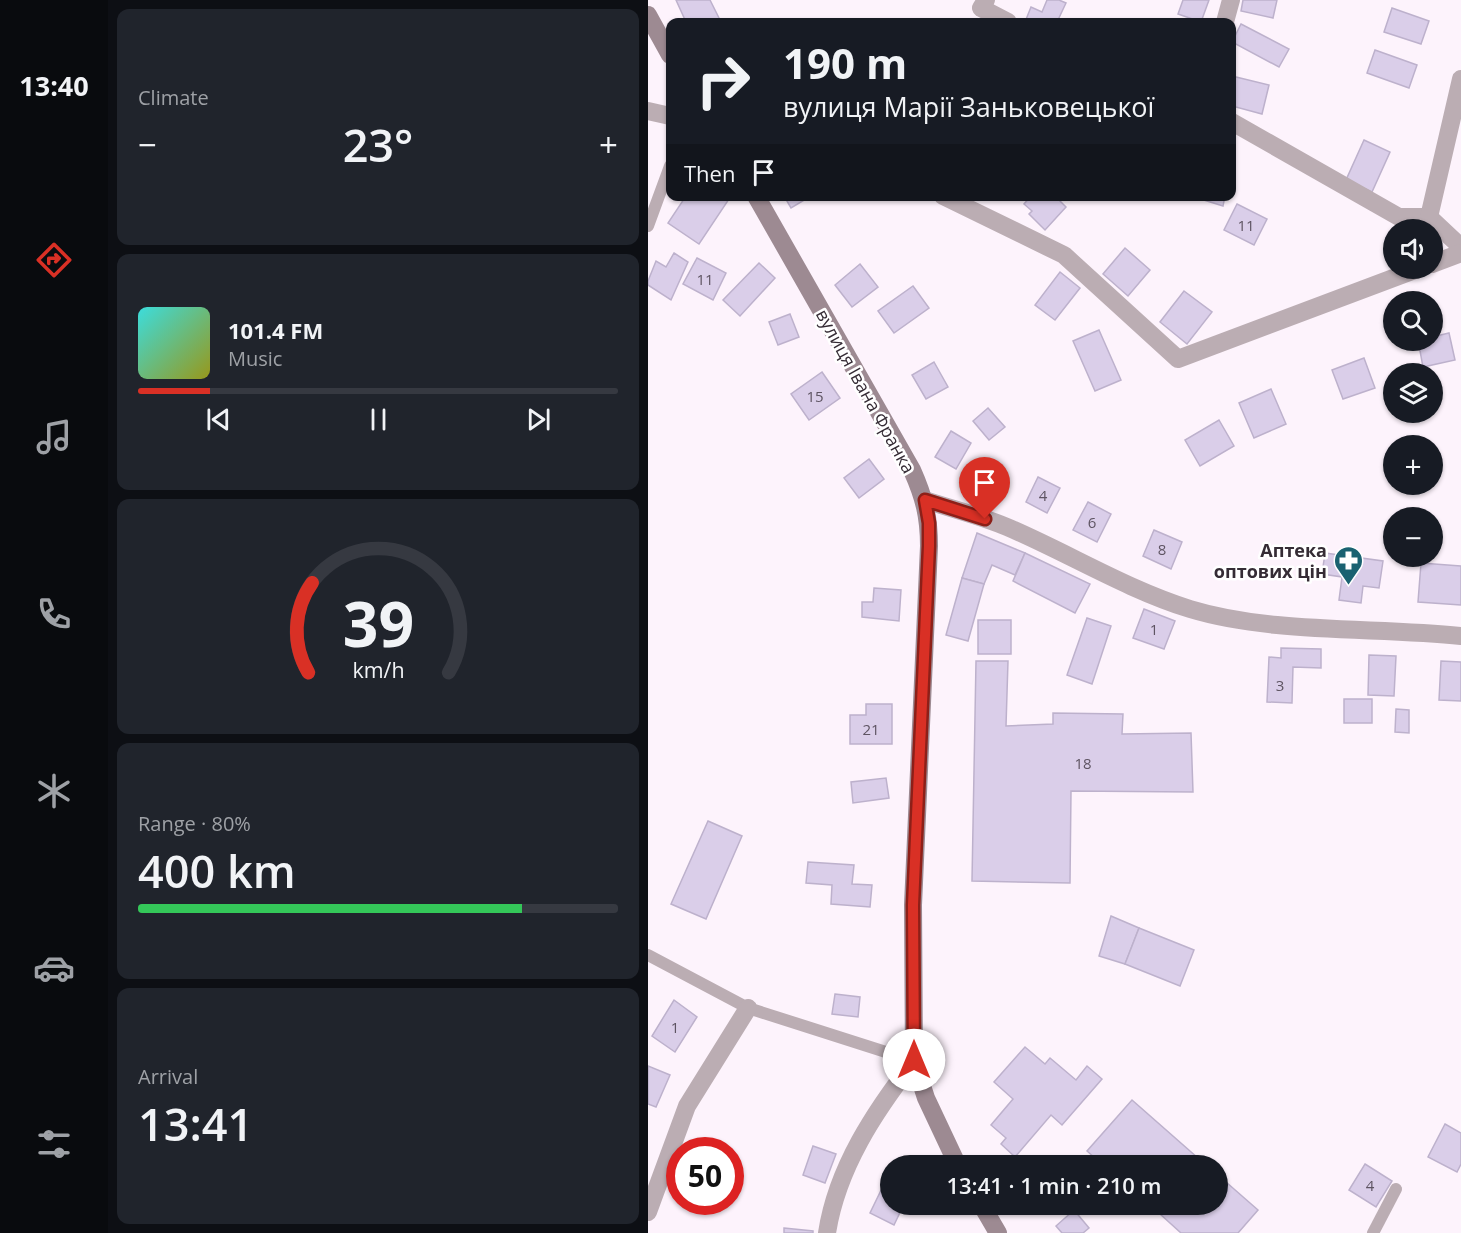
<!DOCTYPE html>
<html lang="en">
<head>
<meta charset="utf-8">
<style>
	body { margin:0; font-family:"Open Sans",sans-serif; background:#20242c; color:#f1f3f6; height:100vh; display:flex; flex-direction:column; font-size:22px; white-space:nowrap }
	* { box-sizing:border-box; margin:0 }
	p { font-size:20px; color:#9ea1a6 }
	.icon { flex:none; width:33px; height:33px; fill:none; stroke:currentColor; stroke-width:2; stroke-linecap:round; stroke-linejoin:round }
	.map { position:relative; flex:1; overflow:hidden }
	.details { display:flex; flex-direction:column; gap:9px; padding:9px; background:#0d0f14; width:540px }
	.details>* { flex:none }
	.hud { position:absolute; left:18px; top:18px; width:570px; height:183px; border-radius:12px; box-shadow:0 2px 4px #0004; background:#171b24; color:#f1f3f6; overflow:hidden }
	.tools { position:absolute; left:735px; top:219px; display:grid; gap:12px }
	.tools a { display:grid; place-items:center; width:60px; height:60px; border-radius:50%; background:#171b24; box-shadow:0 2px 4px #0004; font-size:30px }
	.speed { position:absolute; left:18px; top:1137px; display:flex; gap:12px; font-size:30px; font-weight:700; text-align:center }
	.speed>* { display:grid; place-content:center; width:78px; height:78px; border-radius:50%; background:#171b24; box-shadow:0 2px 4px #0004; line-height:1 }
	.speed .limit { border:9px solid #d22; background:#fff; color:#111 }
	.pin { position:absolute; display:grid; place-items:center; width:51px; height:51px; color:#fff; margin:-62px -26px; border-radius:50% 50% 50% 0; rotate:-45deg; box-shadow:0 0 6px #0007 }
	.pin .icon { rotate:45deg }
	.me { position:absolute; width:66px; margin:-33px; rotate:0deg; stroke-linejoin:round; filter:drop-shadow(0 0 4px #0008) }
	.turn { display:flex; align-items:center; gap:21px; height:126px; padding:0 18px; font-size:27px }
	.turn .icon { width:78px; height:78px; stroke-width:2.5 }
	.turn b { display:block; font-size:42px; line-height:51px }
	.then { display:flex; align-items:center; height:57px; padding:0 18px; background:#0003; gap:12px; font-size:22px }
	.big { font-size:45px; font-weight:600; line-height:1.1 }
	.details .widget { flex:1; display:flex; flex-direction:column; justify-content:center; gap:9px; min-width:0; padding:0 21px; border-radius:12px; background:#20242c }
	.details .dial { align-items:center; gap:0 }
	.dial svg { height:156px; overflow:visible; fill:none; stroke:#363941; stroke-width:7; stroke-linecap:round; text-anchor:middle }
	.dial text { fill:#f1f3f6; stroke:none }
	.song { display:flex; align-items:center; gap:18px }
	.cover { width:72px; height:72px; border-radius:9px; background:linear-gradient(135deg,hsl(180 70% 55%),hsl(60 70% 35%)) }
	.played { height:6px; border-radius:3px; background:linear-gradient(90deg,#d93025 15%,#363941 15%) }
	.keys { display:flex; justify-content:space-around; direction:ltr }
	.heat { display:flex; justify-content:space-between; align-items:center; font-size:33px; direction:ltr }
	.charge { height:9px; border-radius:4px; background:linear-gradient(90deg,#34c759 80%,#363941 0) }
	.trip { position:absolute; left:232px; top:1155px; width:348px; height:60px; border-radius:30px; background:#171b24; box-shadow:0 2px 4px #0004; font-weight:600; line-height:60px; text-align:center }
	main { display:flex; flex:1; min-height:0 }
	.tab-bar { display:flex; flex-direction:column; width:108px; justify-content:space-around; align-items:center; background:#090b0e; color:#9ea1a6 }
	.tab-bar .icon { width:42px; height:42px }
	.tab-bar .on { color:#d93025 }
	.tab-bar b { font-size:27px; color:#f1f3f6 }
	.map>svg:first-child { display:block }
	.building { fill:#dacee9; stroke:#bdb1cc; stroke-width:1.5 }
	.lines { fill:none; stroke-linecap:round; stroke-linejoin:round }
	.service { stroke:#bbadb3; stroke-width:12 }
	.minor { stroke:#bbadb3; stroke-width:18 }
	.secondary { stroke:#9d8a92; stroke-width:18 }
	.route-casing { stroke:#8d1f18; stroke-width:15 }
	.route { stroke:#d93025; stroke-width:10 }
	.labels { text-anchor:middle; dominant-baseline:central; stroke-width:5; stroke-linejoin:round; paint-order:stroke }
	.number-label { font-size:15px; fill:#5e5462 }
	.street-label { font-size:18px; fill:#352c35; stroke:#fff }
	.poi-label { font-size:18px; font-weight:bold; fill:#352c35; stroke:#fff; text-anchor:end }
</style>
</head>
<body>
<main>
<nav class="tab-bar">
<b>13:40</b>
<svg class="icon on" aria-label="directions" viewBox="0 0 24 24"><path d="M12 3l9 9-9 9-9-9zM9 14v-3h6M13 9l2 2-2 2"/></svg>
<svg class="icon" aria-label="music" viewBox="0 0 24 24"><path d="M9 18V5l10-2v13"/><circle cx="6" cy="18" r="3"/><circle cx="16" cy="16" r="3"/></svg>
<svg class="icon" aria-label="phone" viewBox="0 0 24 24"><path d="M5 4h4l2 5-3 2q2 4 5 5l2-3 5 2v4C11 20 4 13 5 4z"/></svg>
<svg class="icon" aria-label="climate" viewBox="0 0 24 24"><path d="M12 3v18M4 7l16 10M4 17L20 7"/></svg>
<svg class="icon" aria-label="car" viewBox="0 0 24 24"><path d="M5 17H2v-5l4-1 3-4h7l3 4 3 1v5h-3M9 17h6M6 11h13"/><circle cx="7" cy="17" r="2"/><circle cx="17" cy="17" r="2"/></svg>
<svg class="icon" aria-label="filters" viewBox="0 0 24 24"><path d="M4 7h16M4 17h16"/><circle cx="9" cy="7" r="2"/><circle cx="15" cy="17" r="2"/></svg>
</nav>
<section class="details">
<div class="widget"><p>Climate</p>
<div class="heat"><a>−</a><b class="big">23°</b><a>+</a></div>
</div>
<div class="widget">
<div class="song"><i class="cover"></i><div><b>101.4 FM</b><p>Music</p></div></div>
<div class="played"></div>
<div class="keys"><svg class="icon" aria-label="previous" viewBox="0 0 24 24"><path d="M18 5L8 12l10 7zM5 5v14"/></svg><svg class="icon" aria-label="pause" viewBox="0 0 24 24"><path d="M8 5v14M16 5v14"/></svg><svg class="icon" aria-label="next" viewBox="0 0 24 24"><path d="M6 5l10 7-10 7zM19 5v14"/></svg></div>
</div>
<div class="widget dial"><svg viewBox="0 0 100 80">
<path d="M14 69A42 42 0 1 1 86 69"/>
<path d="M14 69A42 42 0 0 1 16 23" stroke="#d93025"/>
<text x="50" y="56" font-size="32" font-weight="700">39</text>
<text x="50" y="72" font-size="11">km/h</text>
</svg></div>
<div class="widget"><p>Range · 80%</p><b class="big">400 km</b><div class="charge"></div></div>
<div class="widget"><p>Arrival</p><b class="big">13:41</b></div>
</section>
<div class="map">
<svg width="813" height="1233" viewBox="0 0 813 1233">
	<rect width="100%" height="100%" fill="#fdf3fc"/>
	<g class="building">
		<path d="M28,0h34l11,22h-35z"/>
		<path d="M399,0h12l7,3 -9,19h-32l6,-15 11,5z"/>
		<path d="M535,0h26l-8,22 -23,-8z"/>
		<path d="M595,0h34l-4,18 -32,-7z"/>
		<path d="M744,8l37,13 -8,23 -37,-12z"/>
		<path d="M593,24l48,25 -10,18 -47,-25z"/>
		<path d="M727,50l42,15 -8,23 -42,-15z"/>
		<path d="M584,76l37,9 -7,29 -30,-8z"/>
		<path d="M716,140l26,12 -18,40 -26,-12z"/>
		<path d="M38,196h45l-32,48 -31,-21z"/>
		<path d="M136,196h27l-20,12z"/>
		<path d="M383,196h24l11,11 -21,23 -16,-16 3,-3 -8,-7z"/>
		<path d="M543,196h34l-2,10z"/>
		<path d="M589,204l30,15 -13,26 -30,-15z"/>
		<path d="M477,248l25,22 -22,26 -25,-22z"/>
		<path d="M26,253l14,9 -17,38 -23,-15v-4l8,-20 10,6z"/>
		<path d="M49,258l29,15 -13,27 -30,-16z"/>
		<path d="M111,263l16,15 -35,38 -17,-16z"/>
		<path d="M212,264l18,23 -26,20 -17,-22z"/>
		<path d="M412,272l20,16 -25,32 -20,-15z"/>
		<path d="M265,286l16,22 -35,25 -16,-22z"/>
		<path d="M536,291l28,21 -25,32 -27,-22z"/>
		<path d="M142,314l9,23 -21,8 -9,-23z"/>
		<path d="M451,330l22,50 -26,11 -22,-50z"/>
		<path d="M801,333l6,27 -32,7 -5,-27h14v-3z"/>
		<path d="M716,358l11,30 -32,11 -11,-29z"/>
		<path d="M286,362l14,25 -22,12 -14,-24z"/>
		<path d="M174,372l18,26 -31,22 -18,-26z"/>
		<path d="M623,389l15,35 -32,14 -15,-35z"/>
		<path d="M340,408l17,19 -16,13 -16,-19z"/>
		<path d="M571,420l15,26 -34,20 -15,-26z"/>
		<path d="M303,431l20,12 -15,26 -21,-12z"/>
		<path d="M221,459l15,20 -25,19 -15,-20z"/>
		<path d="M390,477l22,11 -13,25 -21,-11z"/>
		<path d="M440,502l23,12 -14,28 -24,-12z"/>
		<path d="M506,530l28,12 -11,27 -28,-13z"/>
		<path d="M329,533l48,20 -10,22 -23,-10 -8,19 -22,-6z"/>
		<path d="M377,553l65,31 -15,29 -62,-32z"/>
		<path d="M677,553l58,8 -4,27 -16,-2 -2,17 -22,-3 3,-23 -20,-3z"/>
		<path d="M773,563l40,3v39l-43,-3z"/>
		<path d="M314,578l22,6 -16,57 -22,-6z"/>
		<path d="M226,588l27,2 -2,31 -37,-4v-15h11z"/>
		<path d="M496,609l31,12 -11,28 -31,-11z"/>
		<path d="M439,618l24,8 -19,58 -25,-9z"/>
		<rect x="330" y="620" width="33" height="34"/>
		<path d="M633,648l40,1v19l-28,-1 -1,36 -25,-1 2,-45 12,1z"/>
		<path d="M721,655l27,1 -2,40 -26,-1z"/>
		<path d="M328,661h32l-2,65 47,-2v-11l70,1 -1,20 69,-1 2,59 -122,-1 -1,92 -98,-2z"/>
		<path d="M793,661l20,1v39l-22,-1z"/>
		<rect x="696" y="699" width="28" height="24"/>
		<path d="M218,704h26v40h-42v-29h16z"/>
		<path d="M748,709l13,1v23l-14,-1z"/>
		<path d="M238,778l3,20 -36,5 -2,-21z"/>
		<path d="M60,821l34,15 -36,83 -35,-15z"/>
		<path d="M160,862l46,3 -2,19 20,1 -2,22 -39,-3 1,-19 -26,-2z"/>
		<path d="M463,916l28,12 -14,36 -26,-8z"/>
		<path d="M491,928l55,22 -14,36 -55,-22z"/>
		<path d="M187,994l25,3 -2,20 -26,-3z"/>
		<path d="M26,1000l23,17 -22,35 -23,-16z"/>
		<path d="M377,1047l20,17 5,-6 26,22 11,-14 15,13 -40,46 -11,-10 -36,42 -14,-13 5,-6 -15,-13 22,-26 -19,-17z"/>
		<path d="M0,1066l22,9 -14,32 -8,-3z"/>
		<path d="M484,1100l75,66h-103l-17,-15z"/>
		<path d="M797,1124l16,9v31l-4,8 -29,-15z"/>
		<path d="M165,1146l23,8 -11,29 -22,-8z"/>
		<path d="M31,1162l1,1v28l-11,-5z"/>
		<path d="M717,1164l27,17 -16,26 -27,-17z"/>
		<path d="M570,1175l40,35 -20,23h-57l-32,-29h69z"/>
		<path d="M239,1178l4,2v24h13l-10,21 -24,-12z"/>
		<path d="M426,1210l15,18 -6,5h-21l-6,-7z"/>
		<path d="M136,1228l29,3v2h-29z"/>
	</g>
	<g class="lines">
		<g class="service">
			<path d="M0,226l22,-60"/>
			<path d="M0,955l100,53 166,53"/>
			<path d="M725,1233l23,-44"/>
		</g>
		<g class="minor">
			<path d="M338,0l-5,8 27,14"/>
			<path d="M577,22l6,-22"/>
			<path d="M0,111l22,5"/>
			<path d="M584,122l167,95h30l32,30"/>
			<path d="M295,196l121,59 114,104 242,-91"/>
			<path d="M781,217l32,-138"/>
			<path d="M784,264l29,-11"/>
			<path d="M277,500c27,9 56,16 82,27 61,26 119,62 183,82 82,25 185,18 271,27"/>
			<path d="M0,1212l39,-106 61,-98"/>
			<path d="M179,1233c10,-65 48,-122 87,-172"/>
		</g>
		<g class="secondary">
			<path d="M0,15l22,40"/>
			<path d="M108,196l156,274c12,27 17,46 17,76l-16,359 1,156 12,37 32,68"/>
			<path d="M333,1204l17,29"/>
		</g>
	</g>
	<g class="lines">
		<defs>
			<path id="route" d="M266,1060l-1,-155 16,-359v-23l-4,-23 60,19"/>
		</defs>
		<use href="#route" class="route-casing"/>
		<use href="#route" class="route"/>
	</g>
	<defs>
		<symbol id="pharmacy-pin" viewBox="-11 -11 22 30"><path d="M0 17L-7.5 6A9.5 9.5 0 1 1 7.5 6Z" fill="#1a6271" stroke="#fff"/><path d="M-2-6h4v4h4v4h-4v4h-4v-4h-4v-4h4Z" fill="#fff"/></symbol>
	</defs>
	<g fill-rule="evenodd">
		<use href="#pharmacy-pin" x="684" y="544" width="33" height="45"/>
	</g>
	<g class="labels">
		<g class="number-label">
			<text x="598" y="225">11</text>
			<text x="57" y="279">11</text>
			<text x="167" y="396">15</text>
			<text x="395" y="495">4</text>
			<text x="444" y="522">6</text>
			<text x="514" y="549">8</text>
			<text x="506" y="629">1</text>
			<text x="632" y="685">3</text>
			<text x="223" y="729">21</text>
			<text x="435" y="763">18</text>
			<text x="27" y="1027">1</text>
			<text x="722" y="1185">4</text>
		</g>
		<g class="street-label">
			<text transform="translate(218 391) rotate(61)">вулиця Івана Франка</text>
		</g>
		<g class="poi-label">
			<text x="679" y="550">Аптека<tspan x="679" dy="21">оптових цін</tspan></text>
		</g>
	</g>
</svg>
<div class="tools">
<a><svg class="icon" aria-label="sound" viewBox="0 0 24 24"><path d="M4 9h4l5-4v14l-5-4H4zM17 9q2 3 0 6"/></svg></a>
<a><svg class="icon" aria-label="search" viewBox="0 0 24 24"><circle cx="10" cy="10" r="6"/><path d="M15 15l6 6"/></svg></a>
<a><svg class="icon" aria-label="layers" viewBox="0 0 24 24"><path d="M12 4l9 5-9 5-9-5zM3 14l9 5 9-5"/></svg></a>
<a>+</a>
<a>−</a>
</div>
<div class="speed"><div class="limit">50</div></div>
<div class="pin" style="left:337px;top:519px;background:#d93025"><svg class="icon" aria-label="arrive" viewBox="0 0 24 24"><path d="M6 21V4h12l-3 4 3 4H6"/></svg></div>
<svg class="me" style="left:266px;top:1060px" viewBox="-20 -20 40 40"><circle r="19" fill="#fff"/><path d="M0-13L10 11 0 6-10 11z" fill="#d93025"/></svg>
<div class="trip">13:41 · 1 min · 210 m</div>
<div class="hud">
<div class="turn"><svg class="icon" aria-label="right" viewBox="0 0 24 24"><path d="M7 20v-9h11M14 6l5 5-5 5"/></svg><div><b>190 m</b>вулиця Марії Заньковецької</div></div>
<div class="then">Then<svg class="icon" aria-label="arrive" viewBox="0 0 24 24"><path d="M6 21V4h12l-3 4 3 4H6"/></svg></div>
</div>
</div>
</main>
</body>
</html>
